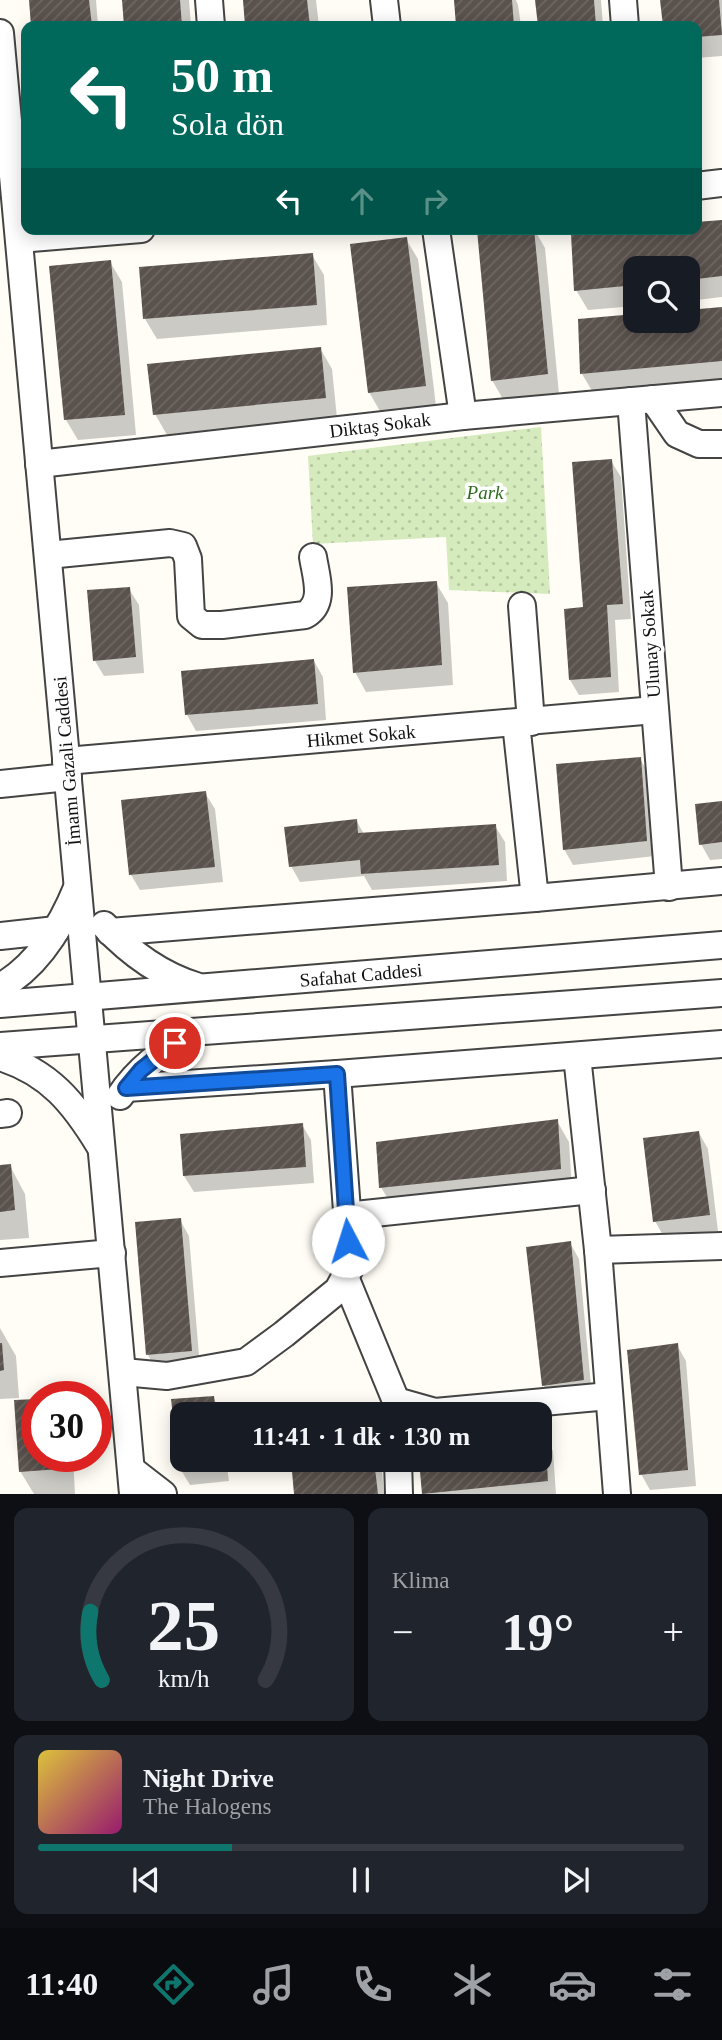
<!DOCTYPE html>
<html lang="tr">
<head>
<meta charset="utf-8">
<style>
	body { margin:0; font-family:"Times New Roman",serif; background:#20242c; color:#f1f3f6; height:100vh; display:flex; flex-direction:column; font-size:26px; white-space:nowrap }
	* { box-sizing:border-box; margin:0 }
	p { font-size:23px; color:#9ea1a6 }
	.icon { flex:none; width:38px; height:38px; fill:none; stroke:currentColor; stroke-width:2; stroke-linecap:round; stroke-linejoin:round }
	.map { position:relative; height:1494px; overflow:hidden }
	.sheet { display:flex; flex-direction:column; gap:14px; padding:14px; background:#0d0f14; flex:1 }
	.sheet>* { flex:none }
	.top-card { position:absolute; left:21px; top:21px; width:681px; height:214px; border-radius:14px; box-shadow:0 4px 18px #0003; background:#00695c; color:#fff; overflow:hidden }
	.tools { position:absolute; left:623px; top:256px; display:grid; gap:14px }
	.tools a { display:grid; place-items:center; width:77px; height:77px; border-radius:14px; background:#171b24; box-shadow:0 4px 18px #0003; font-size:35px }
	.speed { position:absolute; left:21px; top:1381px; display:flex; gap:14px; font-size:35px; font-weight:700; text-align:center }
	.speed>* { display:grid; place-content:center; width:91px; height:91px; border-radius:50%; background:#171b24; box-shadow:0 4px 18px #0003; line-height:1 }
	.speed .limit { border:10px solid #d22; background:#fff; color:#111 }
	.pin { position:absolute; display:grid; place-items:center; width:60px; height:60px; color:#fff; margin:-30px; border:4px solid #fff; border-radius:50%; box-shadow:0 2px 7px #0007 }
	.me { position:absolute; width:77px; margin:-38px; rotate:355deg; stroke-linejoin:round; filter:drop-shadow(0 0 5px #0008) }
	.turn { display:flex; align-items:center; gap:24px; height:147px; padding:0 35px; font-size:32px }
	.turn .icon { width:91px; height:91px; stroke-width:2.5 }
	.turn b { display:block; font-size:49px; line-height:60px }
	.lanes { display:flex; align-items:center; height:66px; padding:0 35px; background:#0003; justify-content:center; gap:35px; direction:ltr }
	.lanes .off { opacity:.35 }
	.big { font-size:52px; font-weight:700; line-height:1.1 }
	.sheet .card { flex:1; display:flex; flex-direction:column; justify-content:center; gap:10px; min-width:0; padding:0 24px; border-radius:14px; background:#20242c }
	.sheet .dial { align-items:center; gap:0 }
	.dial svg { height:182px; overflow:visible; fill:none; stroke:#363941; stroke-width:7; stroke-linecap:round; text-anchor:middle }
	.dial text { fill:#f1f3f6; stroke:none }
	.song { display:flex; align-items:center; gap:21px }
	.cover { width:84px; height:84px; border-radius:10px; background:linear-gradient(135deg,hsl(50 70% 55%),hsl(320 70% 35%)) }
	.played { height:7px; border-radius:4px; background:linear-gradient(90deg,#0f766e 30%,#363941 30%) }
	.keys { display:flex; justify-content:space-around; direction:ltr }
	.heat { display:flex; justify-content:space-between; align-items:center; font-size:38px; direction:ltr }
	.sheet .tiles { flex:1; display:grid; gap:14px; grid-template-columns:1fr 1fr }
	.card:last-child { grid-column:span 2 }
	.trip { position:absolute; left:170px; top:1402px; width:382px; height:70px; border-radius:14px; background:#171b24; box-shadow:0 4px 18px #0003; font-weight:700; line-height:70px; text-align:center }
	.tab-bar { display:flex; height:112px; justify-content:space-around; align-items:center; background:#090b0e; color:#9ea1a6 }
	.tab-bar .icon { width:49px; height:49px }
	.tab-bar .current { color:#0f766e }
	.tab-bar b { font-size:32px; color:#f1f3f6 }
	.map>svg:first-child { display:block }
	.park { fill:url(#park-dots) }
	.shadow { fill:#0003 }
	.building { fill:url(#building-hatch) }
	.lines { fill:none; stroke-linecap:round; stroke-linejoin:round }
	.minor-casing { stroke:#444; stroke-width:30 }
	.minor { stroke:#fff; stroke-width:26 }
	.route-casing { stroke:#114b97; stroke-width:18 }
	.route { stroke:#1a73e8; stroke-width:12 }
	.labels { text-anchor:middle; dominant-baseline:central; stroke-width:7; stroke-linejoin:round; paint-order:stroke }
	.street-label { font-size:19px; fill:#111; stroke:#fff }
	.park-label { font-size:19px; font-style:italic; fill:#2f6b1f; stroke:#fff }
</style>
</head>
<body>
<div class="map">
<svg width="722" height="1494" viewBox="0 0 722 1494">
	<defs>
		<pattern id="park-dots" width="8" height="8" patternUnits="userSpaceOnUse" patternTransform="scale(1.75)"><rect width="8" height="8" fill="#d5ebbd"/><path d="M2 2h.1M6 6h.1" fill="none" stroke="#b6c8a1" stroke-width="1.8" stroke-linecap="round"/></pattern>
		<pattern id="building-hatch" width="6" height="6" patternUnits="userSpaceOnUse" patternTransform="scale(1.75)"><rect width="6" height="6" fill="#5a524d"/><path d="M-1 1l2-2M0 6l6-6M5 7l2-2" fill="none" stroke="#6d6662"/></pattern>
	</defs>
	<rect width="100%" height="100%" fill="#fffdf5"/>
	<path class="park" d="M541,427l9,167 -101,-4 -3,-53 -133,7 -5,-88z"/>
	<g class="shadow">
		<path d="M31,0h65l2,26h-65z"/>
		<path d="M124,0h65l2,26h-65z"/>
		<path d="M245,0h71l3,26h-72z"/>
		<path d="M456,0h60l2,5 3,21h-63z"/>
		<path d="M537,0h64l2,26h-64z"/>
		<path d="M662,0h60v56l-26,2v-32h-31z"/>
		<path d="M722,222v75l-34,4v-33h-53v38l-47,4 -12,-20 120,-61z"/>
		<path d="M510,229h24l11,19 14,146 -55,7 -12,-21 -13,-148z"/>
		<path d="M406,239l12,20 18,147 -55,7 -12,-21z"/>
		<path d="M312,255l12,20 3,50 -170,14 -12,-20z"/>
		<path d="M110,262l12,20 14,153 -58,5 -12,-20z"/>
		<path d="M722,309v73l-128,12 -12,-20 -2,-53 55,-5v4h53v-8z"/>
		<path d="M320,348l12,21 5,49 -170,17 -12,-21z"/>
		<path d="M611,461l10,16 10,142 -16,1 4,72 -40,3 -9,-15z"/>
		<path d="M436,583l12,20 5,82 -87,7 -11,-20z"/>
		<path d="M129,589l10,16 5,68 -40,3 -9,-15z"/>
		<path d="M314,661l9,16 3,43 -130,11 -9,-16 -4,-43z"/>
		<path d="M640,759l9,15 6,82 -82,9 -9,-16z"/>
		<path d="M205,793l10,16 8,73 -83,8 -9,-15z"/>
		<path d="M722,803v56l-12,1 -9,-16z"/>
		<path d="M356,820l8,14 131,-8 10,16 2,39 -135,9 -8,-14 -64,6 -9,-16z"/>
		<path d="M557,1121l12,21 3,48 -179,18 -12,-21z"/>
		<path d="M302,1125l9,15 3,43 -120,9 -10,-16 -2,-41z"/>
		<path d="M699,1133l9,16 10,82 -54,6 -9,-16z"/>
		<path d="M10,1166l15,28 4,44 -29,2v-73z"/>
		<path d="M180,1220l9,16 11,131 -43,4 -9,-16z"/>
		<path d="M570,1243l9,16 13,137 -39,5 -9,-15z"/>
		<path d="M0,1328l16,28 3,42 -19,1z"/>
		<path d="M677,1345l9,16 10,125 -46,4 -9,-16z"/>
		<path d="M213,1397l9,17h-40v46h44l3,21 -39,4 -9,-15 -8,-69z"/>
		<path d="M539,1436h5l9,15 3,43h-132l-3,-34h118z"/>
		<path d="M37,1456h36l2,38h-41l-14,-23z"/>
		<path d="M292,1460h89l3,34h-89z"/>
	</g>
	<g class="building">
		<path d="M29,0h60l3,26h-61z"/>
		<path d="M122,0h58l2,26h-58z"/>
		<path d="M243,0h64l3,26h-65z"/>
		<path d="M454,0h58l2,26h-58z"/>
		<path d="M535,0h59l2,26h-58z"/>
		<path d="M660,0h59l3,35 -26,2v-11h-33z"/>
		<path d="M722,220v56l-34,4v-12h-53v17l-61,6 -3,-57 49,-5h76v-7z"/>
		<path d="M534,229l14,145 -57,7 -14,-151z"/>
		<path d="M407,237l19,149 -58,7 -18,-149z"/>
		<path d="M313,253l4,52 -174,14 -4,-52z"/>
		<path d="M111,260l14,155 -61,5 -15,-154z"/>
		<path d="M722,307v54l-142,13 -2,-55 57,-5v6h53v-10z"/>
		<path d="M321,347l5,51 -173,17 -6,-51z"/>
		<path d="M612,459l11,145 -16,1 4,72 -42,3 -5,-71 19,-2 -11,-145z"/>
		<path d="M437,581l5,84 -89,8 -6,-86z"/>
		<path d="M130,587l6,70 -43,4 -6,-71z"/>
		<path d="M314,659l4,45 -133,11 -4,-44z"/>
		<path d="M641,757l6,84 -84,9 -7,-86z"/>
		<path d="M206,791l9,76 -86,8 -8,-75z"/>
		<path d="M722,801v41l-23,3 -4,-41z"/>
		<path d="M357,819l1,14 138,-9 3,41 -138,9 -1,-14 -71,7 -5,-40z"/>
		<path d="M558,1119l3,50 -182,19 -3,-46z"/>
		<path d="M303,1123l3,44 -123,9 -3,-42z"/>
		<path d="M699,1131l11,84 -57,7 -10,-84z"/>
		<path d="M11,1164l4,46 -15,2v-47z"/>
		<path d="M181,1218l11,133 -46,4 -11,-133z"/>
		<path d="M571,1241l13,139 -42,6 -16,-139z"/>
		<path d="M0,1343h2l2,27 -4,1z"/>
		<path d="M678,1343l10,127 -49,5 -12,-125z"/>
		<path d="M214,1396l2,18h-34v46h38l1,6 -42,4 -8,-71z"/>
		<path d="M37,1399v57h23v13l-41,3 -5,-72z"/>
		<path d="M545,1434l3,47 -126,13 -3,-34h120v-25z"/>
		<path d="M291,1460h83l4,34h-84z"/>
	</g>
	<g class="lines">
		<defs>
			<g id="minor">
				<path d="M209,0l2,26"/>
				<path d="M384,0l3,26"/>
				<path d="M623,0l2,26"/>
				<path d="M0,33l133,1461"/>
				<path d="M696,186l26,-3"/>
				<path d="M436,229l27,187"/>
				<path d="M19,239l122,-10"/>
				<path d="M653,399l24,35 22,10h23"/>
				<path d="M631,401l38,486"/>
				<path d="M39,464l424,-48 259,-23"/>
				<path d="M48,555l122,-12 13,3 5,13 3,57 11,9h20l83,-10c21,-12 11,-38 8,-58"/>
				<path d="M522,606l9,116"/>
				<path d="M516,723l19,175"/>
				<path d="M66,761l589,-51"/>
				<path d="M0,784l68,-7"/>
				<path d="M104,925c26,28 57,50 92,61"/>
				<path d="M110,932l425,-34 187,-17"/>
				<path d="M0,936l56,-6"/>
				<path d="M0,987c38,-21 61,-60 77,-99"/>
				<path d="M0,1004l722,-59"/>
				<path d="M0,1046l722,-53"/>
				<path d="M577,1056l21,194 19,244"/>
				<path d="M0,1057c49,15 74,46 100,89"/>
				<path d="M126,1088l211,-14 385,-30"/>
				<path d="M120,1096c19,-28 44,-47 74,-62"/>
				<path d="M0,1114l8,-1"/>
				<path d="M346,1216l246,-26"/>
				<path d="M598,1250l124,-4"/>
				<path d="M0,1263l112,-10"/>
				<path d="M345,1277l51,124v13"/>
				<path d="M123,1372l44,4 79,-14 38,-28 54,-44 13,-24 -14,-192"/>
				<path d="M396,1401l39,11 174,-16"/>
				<path d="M398,1460l1,34"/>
				<path d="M132,1470l31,24"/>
			</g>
		</defs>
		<use href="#minor" class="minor-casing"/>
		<use href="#minor" class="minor"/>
	</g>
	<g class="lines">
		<defs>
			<path id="route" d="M175,1043l-34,27 -15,18 211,-14 11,167"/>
		</defs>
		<use href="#route" class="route-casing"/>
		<use href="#route" class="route"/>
	</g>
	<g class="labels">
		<g class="street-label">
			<text transform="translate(380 425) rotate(-7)">Diktaş Sokak</text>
			<text transform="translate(650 644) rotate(-94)">Ulunay Sokak</text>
			<text transform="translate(361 736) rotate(-5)">Hikmet Sokak</text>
			<text transform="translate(67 761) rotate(-95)">İmamı Gazali Caddesi</text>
			<text transform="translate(361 975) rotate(-5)">Safahat Caddesi</text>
		</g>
		<g class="park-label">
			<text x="485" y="492">Park</text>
		</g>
	</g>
</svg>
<div class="tools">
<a><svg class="icon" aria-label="search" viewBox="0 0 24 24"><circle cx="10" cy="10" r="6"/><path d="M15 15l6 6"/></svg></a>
</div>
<div class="speed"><div class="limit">30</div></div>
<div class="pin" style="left:175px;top:1043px;background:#d93025"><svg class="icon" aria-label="arrive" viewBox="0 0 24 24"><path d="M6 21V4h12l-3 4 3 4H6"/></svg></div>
<svg class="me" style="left:348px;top:1241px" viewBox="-20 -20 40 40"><circle r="19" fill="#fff"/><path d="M0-13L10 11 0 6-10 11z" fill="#1a73e8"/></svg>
<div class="trip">11:41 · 1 dk · 130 m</div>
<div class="top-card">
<div class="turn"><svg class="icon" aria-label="left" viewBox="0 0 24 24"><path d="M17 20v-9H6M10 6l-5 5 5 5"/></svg><div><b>50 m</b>Sola dön</div></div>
<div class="lanes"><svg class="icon" aria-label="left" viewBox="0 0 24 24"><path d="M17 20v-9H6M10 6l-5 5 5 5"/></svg><svg class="icon off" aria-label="ahead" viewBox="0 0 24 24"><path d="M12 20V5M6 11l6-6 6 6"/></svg><svg class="icon off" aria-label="right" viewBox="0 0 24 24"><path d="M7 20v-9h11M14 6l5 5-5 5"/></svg></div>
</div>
</div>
<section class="sheet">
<div class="tiles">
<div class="card dial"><svg viewBox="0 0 100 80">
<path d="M14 69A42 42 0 1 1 86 69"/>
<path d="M14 69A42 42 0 0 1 9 39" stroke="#0f766e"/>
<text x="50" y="56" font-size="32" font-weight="700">25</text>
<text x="50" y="72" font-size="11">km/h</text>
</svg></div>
<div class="card"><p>Klima</p>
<div class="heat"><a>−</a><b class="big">19°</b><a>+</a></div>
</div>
<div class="card">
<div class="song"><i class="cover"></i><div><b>Night Drive</b><p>The Halogens</p></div></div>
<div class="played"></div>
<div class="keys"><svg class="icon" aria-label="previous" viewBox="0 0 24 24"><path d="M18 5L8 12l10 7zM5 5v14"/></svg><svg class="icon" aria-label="pause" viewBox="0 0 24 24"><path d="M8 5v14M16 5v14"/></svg><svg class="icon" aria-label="next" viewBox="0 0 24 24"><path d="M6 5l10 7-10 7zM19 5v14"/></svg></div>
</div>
</div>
</section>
<nav class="tab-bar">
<b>11:40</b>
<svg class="icon current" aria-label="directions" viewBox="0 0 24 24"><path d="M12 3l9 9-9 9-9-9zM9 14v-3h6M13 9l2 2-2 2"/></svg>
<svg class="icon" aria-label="music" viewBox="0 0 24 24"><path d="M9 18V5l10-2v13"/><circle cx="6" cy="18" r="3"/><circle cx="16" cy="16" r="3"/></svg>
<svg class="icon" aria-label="phone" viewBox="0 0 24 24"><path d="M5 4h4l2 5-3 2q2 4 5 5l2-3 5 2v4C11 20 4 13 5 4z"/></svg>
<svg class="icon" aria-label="climate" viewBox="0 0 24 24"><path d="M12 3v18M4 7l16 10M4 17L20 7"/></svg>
<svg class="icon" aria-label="car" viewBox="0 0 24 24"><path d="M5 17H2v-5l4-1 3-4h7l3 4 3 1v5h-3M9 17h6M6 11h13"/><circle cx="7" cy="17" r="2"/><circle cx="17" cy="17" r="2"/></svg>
<svg class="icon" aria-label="filters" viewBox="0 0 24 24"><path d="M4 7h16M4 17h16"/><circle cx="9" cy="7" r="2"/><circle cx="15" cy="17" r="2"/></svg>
</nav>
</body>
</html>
